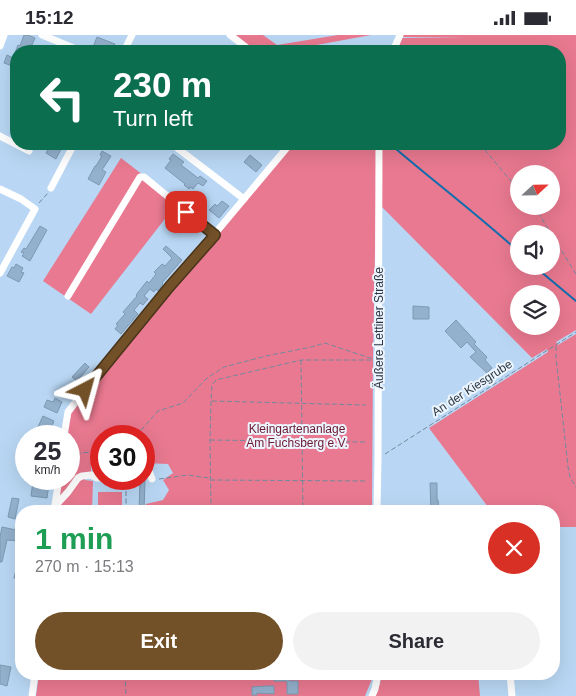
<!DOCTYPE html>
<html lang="en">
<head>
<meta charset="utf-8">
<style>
  body { margin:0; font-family:Arial,sans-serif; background:#f2f2f3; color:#2b2b33; height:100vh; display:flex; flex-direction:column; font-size:19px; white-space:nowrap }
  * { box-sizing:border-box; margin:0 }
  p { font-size:16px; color:#7c7c81 }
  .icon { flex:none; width:28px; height:28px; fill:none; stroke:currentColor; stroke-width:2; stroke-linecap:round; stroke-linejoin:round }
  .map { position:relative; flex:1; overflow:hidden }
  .drawer { position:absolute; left:15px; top:470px; width:545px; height:175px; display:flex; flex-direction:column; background:#fff; border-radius:20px; box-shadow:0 5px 20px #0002 }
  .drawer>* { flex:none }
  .hud { position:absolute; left:10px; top:10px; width:556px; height:105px; border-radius:20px; box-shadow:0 5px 20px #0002; background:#0b6e4f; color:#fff; overflow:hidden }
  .needle { width:32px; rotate:68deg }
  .controls { position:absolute; left:510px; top:130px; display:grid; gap:10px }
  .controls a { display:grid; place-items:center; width:50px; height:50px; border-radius:50%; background:#fff; box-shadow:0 5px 20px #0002; font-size:25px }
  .speed { position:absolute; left:15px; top:390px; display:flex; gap:10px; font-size:25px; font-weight:700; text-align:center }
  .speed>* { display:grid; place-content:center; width:65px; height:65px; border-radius:50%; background:#fff; box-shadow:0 5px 20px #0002; line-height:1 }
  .speed small { font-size:12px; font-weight:400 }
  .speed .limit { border:8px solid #d22; background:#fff; color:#111 }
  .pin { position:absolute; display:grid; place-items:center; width:42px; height:42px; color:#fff; margin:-21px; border-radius:10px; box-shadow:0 2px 8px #0006 }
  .me { position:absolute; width:55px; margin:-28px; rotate:39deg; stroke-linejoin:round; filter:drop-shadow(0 0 4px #0008) }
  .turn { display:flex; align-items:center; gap:18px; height:105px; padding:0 20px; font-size:22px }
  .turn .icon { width:65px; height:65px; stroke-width:2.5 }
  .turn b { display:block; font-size:35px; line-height:42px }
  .round { display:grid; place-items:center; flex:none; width:52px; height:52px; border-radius:26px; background:#f2f2f3 }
  .headline { display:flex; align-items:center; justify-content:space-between; height:85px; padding:0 20px }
  h1 { font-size:30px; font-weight:600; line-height:38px; color:#1e9e55 }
  .action { display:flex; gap:10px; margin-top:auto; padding:10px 20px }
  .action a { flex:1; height:58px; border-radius:30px; background:#725028; color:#fff; font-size:20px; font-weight:600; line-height:58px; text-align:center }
  .action a+a { background:#f2f2f3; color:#2b2b33 }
  .status { display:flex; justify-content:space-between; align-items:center; height:35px; padding:0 25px; background:#fff; direction:ltr }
  .status svg { height:14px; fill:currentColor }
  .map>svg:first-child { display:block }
  .green { fill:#e97990; fill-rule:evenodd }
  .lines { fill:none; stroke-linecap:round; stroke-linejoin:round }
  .stream { stroke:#0f6dae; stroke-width:2 }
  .building { fill:#93b0cc; stroke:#7d99b4 }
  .path { stroke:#74889d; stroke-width:1; stroke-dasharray:5 2.5; stroke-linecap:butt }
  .minor { stroke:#fff; stroke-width:7 }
  .route-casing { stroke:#4a341a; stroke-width:12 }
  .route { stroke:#725028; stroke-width:9 }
  .labels { text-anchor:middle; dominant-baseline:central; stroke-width:4; stroke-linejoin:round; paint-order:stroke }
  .street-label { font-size:12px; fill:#2a3541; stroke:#ecf5fe }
  .park-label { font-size:12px; fill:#6b1930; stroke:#ecf5fe }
</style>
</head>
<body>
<div class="status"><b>15:12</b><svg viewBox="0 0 49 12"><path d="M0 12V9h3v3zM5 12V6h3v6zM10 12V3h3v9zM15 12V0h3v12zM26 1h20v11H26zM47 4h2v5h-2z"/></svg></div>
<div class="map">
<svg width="576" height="661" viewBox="0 0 576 661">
  <rect width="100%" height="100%" fill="#b9d7f4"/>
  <g class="green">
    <polygon points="230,0 263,0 277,10 338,0 371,0 284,16 251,16"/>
    <path d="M403 0H576V295L556 307 558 310 576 299V492H554V476H491L429 393 548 317 547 314 532 323 381 171 380 109H560V16H393L398 3H467L403 2ZM519 139H551V171H519ZM519 199H551V231H519ZM519 259H551V291H519Z"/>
    <polygon points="290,109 377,109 373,323 372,476 146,476 146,469 163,465 169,455 163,445 173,438 168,429 144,428 144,401 101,401 101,425 91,425 91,440 84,445 93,446 92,476 57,476 61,444 69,444 69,401 65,401 68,377"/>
    <polygon points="121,123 178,167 91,279 43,246"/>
    <rect x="98" y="457" width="24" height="19"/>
    <polygon points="39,639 372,639 372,644 365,661 36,661"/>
    <polygon points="381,639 478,639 480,661 374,661 380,649"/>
  </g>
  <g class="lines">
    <g class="stream">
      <path d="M396 114C436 148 479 181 519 217"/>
      <polyline points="534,231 576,266"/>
    </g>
  </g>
  <g class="building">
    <polygon points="24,0 28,0 35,3 32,10 30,10 27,16 16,16 16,29 15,32 4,28 7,20 13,23 18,10 20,11"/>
    <polygon points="97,2 115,9 112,16 103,14 102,16 93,12"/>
    <polygon points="51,109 61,114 56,124 46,118"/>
    <polygon points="102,116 111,121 102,135 106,137 99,150 88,144 95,131 96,131 102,121 100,120"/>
    <polygon points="173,119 184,127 181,130 198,143 200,141 207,146 203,151 198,148 193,154 190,152 189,154 184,150 185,149 165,133 171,125 169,124"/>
    <polygon points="250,120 262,130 256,137 244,127"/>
    <polygon points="222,166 229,171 219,183 209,175 215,169 217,171"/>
    <polygon points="40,191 47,195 30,226 22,221 24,218 21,217 24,213 26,214"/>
    <polygon points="166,211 182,225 162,248 163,249 158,256 156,254 154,257 150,254 144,261 148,264 143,270 140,268 134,275 138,279 121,299 115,294 118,290 116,289 125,279 123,277 137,261 136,260 147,246 149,248 156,239 154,237 162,229 165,231 172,223 163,214"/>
    <polygon points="16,229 23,233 21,237 24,238 19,247 7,241 12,232 14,233"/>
    <polygon points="413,271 429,272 429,284 413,284"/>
    <polygon points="456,285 476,307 474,309 487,322 485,325 492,333 487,338 470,322 476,317 467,307 461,313 445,296"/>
    <polygon points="85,328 89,332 77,346 72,342"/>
    <polygon points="55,363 62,367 57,378 44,372 47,365 53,367"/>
    <polygon points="43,381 54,386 49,399 37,394"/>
    <polygon points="34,444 48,444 48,449 49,449 47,463 31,461 33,446 34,447"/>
    <polygon points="140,445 145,445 144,476 139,476"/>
    <polygon points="430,448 437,448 437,465 438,465 439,476 431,476"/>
    <polygon points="12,463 19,464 15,484 8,482"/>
    <polygon points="2,492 21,496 19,506 7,505 2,527 0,527 0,502"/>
    <polygon points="19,510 21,510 21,537 19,544 14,543 19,523 16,523"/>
    <polygon points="0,630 11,632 7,651 0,649"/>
    <polygon points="274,639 289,640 289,646 298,646 298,659 287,659 287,646 274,646"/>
    <polygon points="267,651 274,651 274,659 257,658 257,660 252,660 252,652"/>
  </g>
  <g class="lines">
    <g class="path">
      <polyline points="480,109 510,145 519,153"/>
      <polyline points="39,168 48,158"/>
      <polyline points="534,171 576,239"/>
      <polyline points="556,311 556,322 568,432 570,442 576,452"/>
      <polyline points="301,325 303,476"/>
      <polyline points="212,366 366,370"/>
      <polyline points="136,401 158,376 183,368 206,344 224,332 266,321 311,312 325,308 373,324"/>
      <polyline points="210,405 367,407"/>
      <polyline points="385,419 576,297"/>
      <path d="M69 421C79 416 91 419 101 415"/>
      <polyline points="69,429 71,435 71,440"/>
      <polyline points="159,444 188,440 209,443"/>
      <polyline points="210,445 367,446"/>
      <path d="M122 447C129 448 136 444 145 445"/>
      <polyline points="126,476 126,450"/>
      <polyline points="211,476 210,405 211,366 212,350 216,345 301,325 373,325"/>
      <polyline points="125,639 126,661"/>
    </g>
    <g class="minor">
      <polyline points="42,0 81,16"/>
      <polyline points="230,0 251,16"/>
      <polyline points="0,11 4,0"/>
      <polyline points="124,16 132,0"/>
      <polyline points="393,16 400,0"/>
      <polyline points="0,101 29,116"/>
      <polyline points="172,109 244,164"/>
      <polyline points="51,153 74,109"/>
      <polyline points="0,154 21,164 35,174 0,238"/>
      <polyline points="68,261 140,142 144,142 215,200"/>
      <polyline points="64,401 68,377 94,343 290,109"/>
      <polyline points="144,431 148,433 152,444"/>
      <polyline points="107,444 116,444"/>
      <polyline points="55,471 68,457 78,443 82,441 91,440 97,443 101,443"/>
      <polyline points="54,476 59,444"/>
      <polyline points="377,476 378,424 379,109"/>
      <polyline points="510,639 512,661"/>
      <polyline points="32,661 35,639"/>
      <polyline points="372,661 375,654 378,639"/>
    </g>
  </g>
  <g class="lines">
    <defs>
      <polyline id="route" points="85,355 170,251 215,200 186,177"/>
    </defs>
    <use href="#route" class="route-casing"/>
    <use href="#route" class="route"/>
  </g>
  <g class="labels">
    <g class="street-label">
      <text transform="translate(379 293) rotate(-90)">Äußere Lettiner Straße</text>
      <text transform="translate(472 353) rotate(-33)">An der Kiesgrube</text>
    </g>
    <g class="park-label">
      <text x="297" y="394">Kleingartenanlage<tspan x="297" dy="14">Am Fuchsberg e.V.</tspan></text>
    </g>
  </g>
</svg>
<div class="controls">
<a><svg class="needle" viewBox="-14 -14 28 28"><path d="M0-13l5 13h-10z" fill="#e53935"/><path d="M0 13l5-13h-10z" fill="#7c7c81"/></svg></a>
<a><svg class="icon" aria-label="sound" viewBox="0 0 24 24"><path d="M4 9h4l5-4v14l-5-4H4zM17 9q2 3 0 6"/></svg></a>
<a><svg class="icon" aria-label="layers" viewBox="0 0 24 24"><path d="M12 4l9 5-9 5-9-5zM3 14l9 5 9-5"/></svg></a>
</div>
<div class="speed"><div>25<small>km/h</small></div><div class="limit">30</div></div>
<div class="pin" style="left:186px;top:177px;background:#d93025"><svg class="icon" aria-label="arrive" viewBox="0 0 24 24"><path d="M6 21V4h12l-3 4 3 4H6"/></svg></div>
<svg class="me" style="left:85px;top:355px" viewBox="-20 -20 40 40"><path d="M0-17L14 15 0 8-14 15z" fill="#725028" stroke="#fff" stroke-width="4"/></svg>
<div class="hud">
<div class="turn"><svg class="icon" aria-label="left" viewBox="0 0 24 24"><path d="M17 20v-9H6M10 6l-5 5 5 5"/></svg><div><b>230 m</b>Turn left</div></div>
</div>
<section class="drawer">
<div class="headline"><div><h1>1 min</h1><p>270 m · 15:13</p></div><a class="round" style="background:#d93025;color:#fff"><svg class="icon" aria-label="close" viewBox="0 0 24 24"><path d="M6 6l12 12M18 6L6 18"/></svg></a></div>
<div class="action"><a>Exit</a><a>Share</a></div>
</section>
</div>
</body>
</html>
